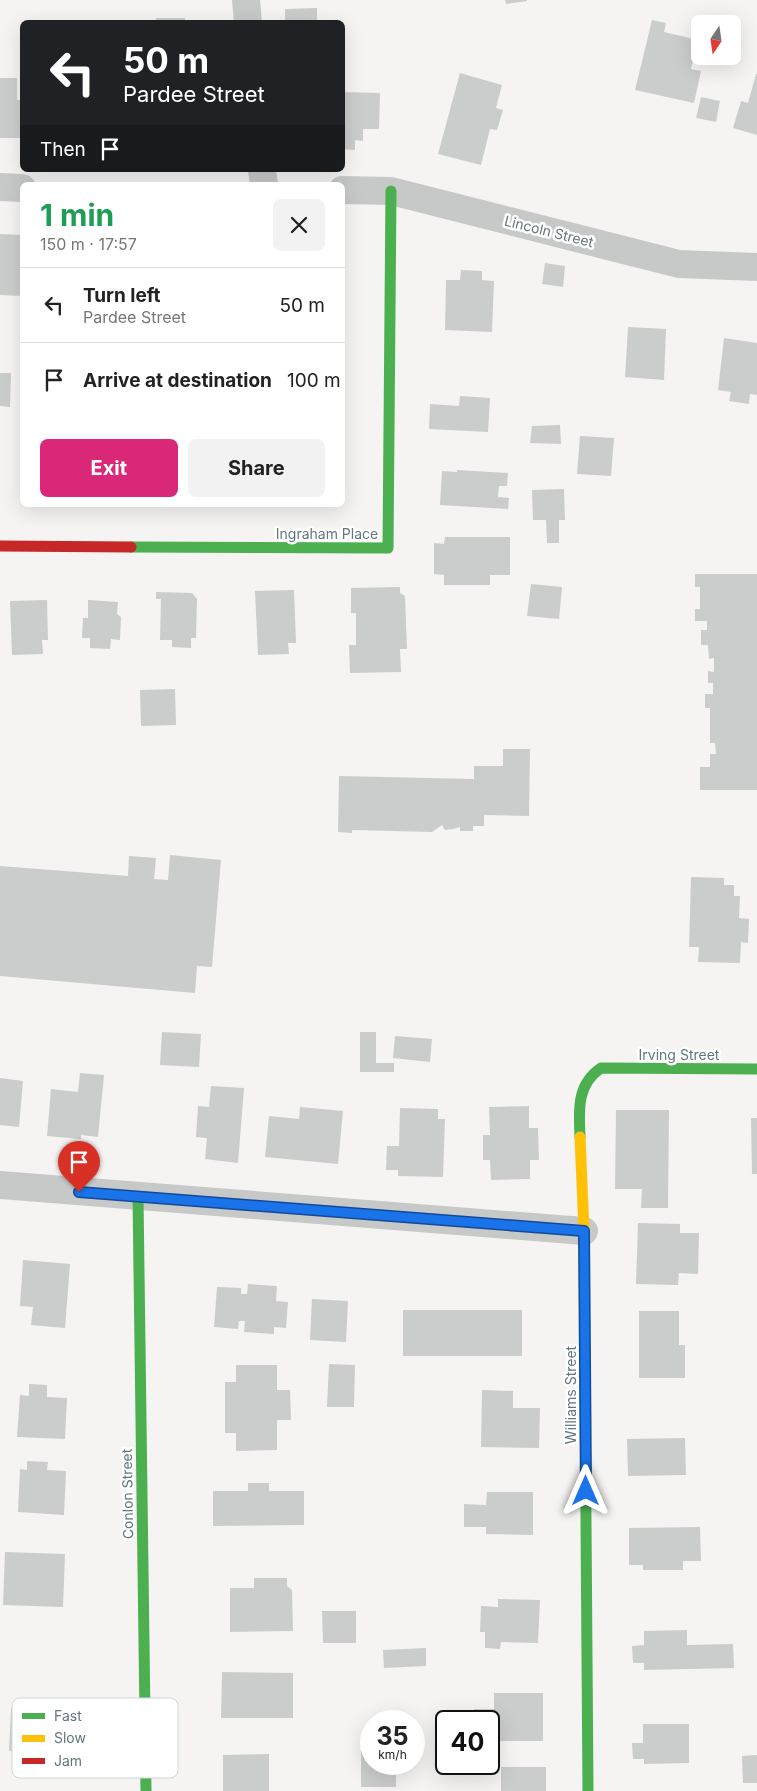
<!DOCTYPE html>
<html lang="en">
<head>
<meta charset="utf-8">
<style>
  body { margin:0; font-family:Inter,sans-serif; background:#f2f2f2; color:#222; height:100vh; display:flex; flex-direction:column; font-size:19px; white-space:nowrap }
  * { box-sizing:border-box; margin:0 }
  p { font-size:16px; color:#767676 }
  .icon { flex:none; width:28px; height:28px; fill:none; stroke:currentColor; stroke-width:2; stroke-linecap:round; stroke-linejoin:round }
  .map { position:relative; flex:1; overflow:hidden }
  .sheet { position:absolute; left:20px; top:182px; width:325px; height:325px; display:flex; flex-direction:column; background:#fff; border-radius:8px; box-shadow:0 5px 20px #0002 }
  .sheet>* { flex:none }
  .banner { position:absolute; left:20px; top:20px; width:325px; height:152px; border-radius:8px; box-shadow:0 5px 20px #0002; background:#202124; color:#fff; overflow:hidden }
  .needle { width:32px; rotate:193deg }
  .controls { position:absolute; left:691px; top:15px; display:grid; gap:10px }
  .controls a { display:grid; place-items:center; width:50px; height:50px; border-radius:8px; background:#fff; box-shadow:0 5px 20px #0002; font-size:25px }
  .speed { position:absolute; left:360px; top:1710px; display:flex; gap:10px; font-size:25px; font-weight:700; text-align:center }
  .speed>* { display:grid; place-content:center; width:65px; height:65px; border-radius:50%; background:#fff; box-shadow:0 5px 20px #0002; line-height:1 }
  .speed small { font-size:12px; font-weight:400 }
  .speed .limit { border:2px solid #111; border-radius:8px; background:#fff; color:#111 }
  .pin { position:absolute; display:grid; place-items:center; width:42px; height:42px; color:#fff; margin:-51px -21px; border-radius:50% 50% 50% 0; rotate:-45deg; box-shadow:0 0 5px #0007 }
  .pin .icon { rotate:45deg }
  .me { position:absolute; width:55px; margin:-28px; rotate:0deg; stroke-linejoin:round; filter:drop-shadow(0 0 4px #0008) }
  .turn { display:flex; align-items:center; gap:18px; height:105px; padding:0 20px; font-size:22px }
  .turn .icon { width:65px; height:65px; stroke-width:2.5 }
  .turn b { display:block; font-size:35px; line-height:42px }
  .then { display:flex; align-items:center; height:48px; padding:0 20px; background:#0003; gap:10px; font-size:19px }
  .round { display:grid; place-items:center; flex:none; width:52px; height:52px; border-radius:8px; background:#f2f2f2 }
  .overview { display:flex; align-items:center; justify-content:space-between; height:85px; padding:0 20px }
  h1 { font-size:30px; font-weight:700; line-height:38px; color:#1e9e55 }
  .primary-button { display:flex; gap:10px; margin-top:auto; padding:10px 20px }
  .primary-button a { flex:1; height:58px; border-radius:8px; background:#db2777; color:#fff; font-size:20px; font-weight:700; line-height:58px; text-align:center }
  .primary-button a+a { background:#f2f2f2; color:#222 }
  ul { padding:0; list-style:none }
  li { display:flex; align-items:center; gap:15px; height:75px; padding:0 20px; border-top:1px solid #e0e0e0 }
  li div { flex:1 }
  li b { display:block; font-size:19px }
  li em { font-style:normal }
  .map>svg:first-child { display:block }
  .building { fill:#cbcccc }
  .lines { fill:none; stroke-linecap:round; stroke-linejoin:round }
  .street { stroke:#c7c9c9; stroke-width:28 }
  .fast { stroke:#4caf50; stroke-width:11 }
  .slow { stroke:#ffc107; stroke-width:11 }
  .jam { stroke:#c62828; stroke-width:11 }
  .route-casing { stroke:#114b97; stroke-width:12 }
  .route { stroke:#1a73e8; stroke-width:9 }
  .labels { text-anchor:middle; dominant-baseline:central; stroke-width:5; stroke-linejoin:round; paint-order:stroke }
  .street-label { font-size:14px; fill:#61777d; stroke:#fff }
  .key { fill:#fff; stroke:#d0d6d8; stroke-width:1 }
  .key-label { font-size:14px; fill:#61777d }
</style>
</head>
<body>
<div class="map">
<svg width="757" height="1791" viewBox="0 0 757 1791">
  <rect width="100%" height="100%" fill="#f5f4f3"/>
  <g class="building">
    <polygon points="505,0 527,0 527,1 506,4"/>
    <polygon points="317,8 317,22 285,22 285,9"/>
    <rect x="156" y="18" width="29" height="4"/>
    <polygon points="652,20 666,23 664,32 698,40 691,69 701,71 694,103 635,90"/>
    <polygon points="460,73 502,85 496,108 503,110 497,130 490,129 481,165 438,154"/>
    <polygon points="756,74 757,74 757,135 733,128 741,101 748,103"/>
    <polygon points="0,78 17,78 17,100 22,100 22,138 0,138"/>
    <polygon points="342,92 380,93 379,129 363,129 363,141 355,140 355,150 342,149"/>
    <polygon points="701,97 720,101 716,122 696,118"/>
    <polygon points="0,234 22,235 22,296 0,295"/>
    <polygon points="545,263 565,266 563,287 542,284"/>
    <polygon points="461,270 482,271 482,280 494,281 492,332 445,330 446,280 460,280"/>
    <polygon points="628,327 666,329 664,380 625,377"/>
    <polygon points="724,338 757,343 757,395 750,394 749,404 729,401 731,392 718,390"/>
    <polygon points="0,373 11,373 10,407 0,406"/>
    <polygon points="460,396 490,398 488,432 429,429 430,404 459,406"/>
    <polygon points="560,425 561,444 530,443 532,426"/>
    <polygon points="580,436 614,438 611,476 577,474"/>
    <polygon points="457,470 508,473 507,486 499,486 498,497 509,498 508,509 440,505 442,471 457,472"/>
    <polygon points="564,489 565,520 559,520 559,543 547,543 546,520 533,520 532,490"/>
    <polygon points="445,537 510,537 510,575 490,575 490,585 444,585 444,575 434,574 434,543 444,544"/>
    <polygon points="695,574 757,574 757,790 700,790 700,767 710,767 710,754 716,754 715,743 710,743 710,708 705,708 705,694 713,694 713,683 708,683 708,671 714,672 714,658 709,659 708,645 701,645 701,630 707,630 707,621 695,621 695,609 700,609 700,587 695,587"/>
    <polygon points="531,584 562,587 559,619 527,616"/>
    <polygon points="400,587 400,593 405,596 407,649 400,649 401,672 350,673 349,645 356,645 356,613 351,613 351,588"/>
    <polygon points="294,590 296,643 288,643 289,654 258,655 255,591"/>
    <polygon points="156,592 192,593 197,599 196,638 191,638 191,648 172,647 172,640 160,640 161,599 156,599"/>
    <polygon points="47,600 48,640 42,640 43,654 12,655 10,601"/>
    <polygon points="88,600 118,602 117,614 121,617 120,640 111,639 110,649 90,648 90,638 82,638 83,618 88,618"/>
    <polygon points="175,689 176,725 141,726 140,690"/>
    <polygon points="503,749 530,749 529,816 484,815 484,826 473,826 473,831 460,831 460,827 453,829 445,830 442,825 432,832 352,830 352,833 338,832 339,776 474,779 474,766 503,766"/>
    <polygon points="170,855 221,860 212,967 197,966 195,993 0,976 0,866 128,876 129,856 156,858 154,879 168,880"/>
    <polygon points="691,877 724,878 724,885 734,885 734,896 740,896 739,918 749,919 748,943 741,942 740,963 698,962 699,947 689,947"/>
    <polygon points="162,1032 201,1034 199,1067 160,1065"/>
    <polygon points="360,1032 376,1032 376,1063 394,1063 394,1072 360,1072"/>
    <polygon points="395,1036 432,1039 430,1062 393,1058"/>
    <polygon points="80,1073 104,1075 98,1137 81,1135 81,1139 47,1136 51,1089 78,1092"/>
    <polygon points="0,1078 23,1081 19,1127 0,1125"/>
    <polygon points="211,1086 244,1088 238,1163 205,1159 207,1138 196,1137 198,1106 209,1107"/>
    <polygon points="529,1106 529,1128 538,1128 539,1160 530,1160 530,1179 491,1180 490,1160 483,1160 483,1135 490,1135 489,1107"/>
    <polygon points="300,1107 343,1111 338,1164 265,1157 269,1116 299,1119"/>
    <polygon points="400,1108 438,1109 438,1119 445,1119 443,1177 398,1176 398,1170 386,1170 387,1146 399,1146"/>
    <polygon points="616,1110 669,1110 668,1208 641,1208 642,1189 615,1189"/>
    <polygon points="751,1118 757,1118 757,1174 752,1174"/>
    <polygon points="638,1223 680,1224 680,1233 699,1233 698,1274 679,1273 678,1285 636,1284"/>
    <polygon points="23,1260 70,1264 65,1328 31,1325 33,1307 20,1306"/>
    <polygon points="248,1284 277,1286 276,1301 288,1302 286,1328 274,1327 274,1334 244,1332 245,1321 239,1321 238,1329 214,1327 217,1287 241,1288 241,1294 247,1294"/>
    <polygon points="312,1299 348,1301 346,1342 310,1340"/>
    <rect x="403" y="1310" width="119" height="46"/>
    <polygon points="639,1311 679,1311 679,1345 685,1345 685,1378 639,1378"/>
    <polygon points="329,1364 355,1365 354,1407 327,1407"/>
    <polygon points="236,1365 277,1365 277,1390 290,1390 291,1420 277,1420 277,1450 236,1451 236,1433 225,1433 225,1382 236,1382"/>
    <polygon points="29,1384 47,1385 47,1397 67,1398 65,1439 17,1437 20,1395 29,1396"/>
    <polygon points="482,1390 513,1391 513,1408 540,1408 539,1448 481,1447"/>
    <polygon points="685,1438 686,1475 628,1476 627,1439"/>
    <polygon points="27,1461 48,1462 47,1470 66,1471 64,1515 18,1512 20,1469 27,1470"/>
    <polygon points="248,1483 269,1483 269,1491 304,1491 304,1525 213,1526 213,1491 248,1491"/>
    <polygon points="487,1492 533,1492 533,1535 486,1534 486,1527 464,1527 464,1504 486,1505"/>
    <polygon points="700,1527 701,1561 683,1561 683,1570 643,1570 643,1565 629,1565 629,1528"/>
    <polygon points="5,1552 65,1554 63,1607 3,1605"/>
    <polygon points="254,1578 287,1578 287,1586 292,1590 293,1631 230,1632 230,1588 254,1588"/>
    <polygon points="498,1599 540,1600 538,1643 501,1642 500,1649 485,1648 485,1632 480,1632 481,1606 498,1607"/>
    <polygon points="322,1611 356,1611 356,1643 323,1643"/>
    <polygon points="687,1630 687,1645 733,1644 734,1668 644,1670 644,1663 633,1663 632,1646 644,1645 644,1631"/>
    <polygon points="426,1648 426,1666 384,1668 383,1650"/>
    <polygon points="222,1672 293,1673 293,1718 221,1718"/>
    <polygon points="494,1693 543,1693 543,1741 494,1741 494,1746 489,1746 489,1721 474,1721 474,1709 494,1709"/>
    <polygon points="11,1708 67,1710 66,1753 9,1751"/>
    <polygon points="643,1724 689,1724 689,1763 644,1764 644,1759 633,1759 632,1743 643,1743"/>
    <polygon points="361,1741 371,1741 371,1764 396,1764 396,1787 361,1787"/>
    <polygon points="269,1754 269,1791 223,1791 223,1755"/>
    <polygon points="757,1755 757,1783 743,1783 742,1756"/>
    <rect x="501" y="1767" width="45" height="24"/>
  </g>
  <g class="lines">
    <g class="street">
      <polyline points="246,0 248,22"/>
      <polyline points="262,170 264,185"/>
      <polyline points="0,187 22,188"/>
      <polyline points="342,190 391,191 679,264 757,267"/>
      <polyline points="0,1185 584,1231"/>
    </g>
    <g class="fast">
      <polyline points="131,547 388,548 391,191"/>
      <path d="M580 1137C579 1111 576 1085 601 1068L757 1069"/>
      <polyline points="138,1197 146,1791"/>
      <polyline points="585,1387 588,1791"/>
    </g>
    <polyline class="slow" points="580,1137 584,1231 585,1387"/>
    <polyline class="jam" points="0,546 131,547"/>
  </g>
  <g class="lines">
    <defs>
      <polyline id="route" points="79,1192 584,1231 586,1491"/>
    </defs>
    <use href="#route" class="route-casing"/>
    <use href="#route" class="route"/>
  </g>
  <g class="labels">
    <g class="street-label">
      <text transform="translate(549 231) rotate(14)">Lincoln Street</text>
      <text x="327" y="533">Ingraham Place</text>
      <text x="679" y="1054">Irving Street</text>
      <text transform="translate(570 1395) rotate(-90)">Williams Street</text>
      <text transform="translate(127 1494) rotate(-91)">Conlon Street</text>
    </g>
  </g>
  <rect x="12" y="1698" width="166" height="80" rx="8" class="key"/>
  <rect x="22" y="1713" width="23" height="6" fill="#4caf50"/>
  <rect x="22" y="1735" width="23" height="7" fill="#ffc107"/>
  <rect x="22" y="1758" width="23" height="6" fill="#c62828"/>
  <g class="key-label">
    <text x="54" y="1721">Fast</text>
    <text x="54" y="1743">Slow</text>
    <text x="54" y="1766">Jam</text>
  </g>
</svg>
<div class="controls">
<a><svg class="needle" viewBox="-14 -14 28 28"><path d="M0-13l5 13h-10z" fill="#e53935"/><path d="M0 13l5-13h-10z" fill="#767676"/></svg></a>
</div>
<div class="speed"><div>35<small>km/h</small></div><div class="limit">40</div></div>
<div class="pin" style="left:79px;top:1192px;background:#d93025"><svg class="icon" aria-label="arrive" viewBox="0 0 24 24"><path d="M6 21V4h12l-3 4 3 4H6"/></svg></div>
<svg class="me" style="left:586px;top:1491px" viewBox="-20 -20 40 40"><path d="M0-17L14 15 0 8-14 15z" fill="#1a73e8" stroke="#fff" stroke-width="4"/></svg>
<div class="banner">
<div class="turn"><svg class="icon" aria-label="left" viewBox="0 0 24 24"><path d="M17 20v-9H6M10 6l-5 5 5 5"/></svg><div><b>50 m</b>Pardee Street</div></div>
<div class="then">Then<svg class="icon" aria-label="arrive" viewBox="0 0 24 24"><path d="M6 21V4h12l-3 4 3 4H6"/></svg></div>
</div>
<section class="sheet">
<div class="overview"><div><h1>1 min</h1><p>150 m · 17:57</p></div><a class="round"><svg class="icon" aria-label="close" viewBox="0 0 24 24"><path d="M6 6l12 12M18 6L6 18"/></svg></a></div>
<ul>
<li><svg class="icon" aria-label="left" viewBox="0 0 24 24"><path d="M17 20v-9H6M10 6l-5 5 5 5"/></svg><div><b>Turn left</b><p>Pardee Street</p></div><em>50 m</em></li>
<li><svg class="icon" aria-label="arrive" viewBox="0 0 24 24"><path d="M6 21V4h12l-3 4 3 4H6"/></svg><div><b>Arrive at destination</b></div><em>100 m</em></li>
</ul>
<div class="primary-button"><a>Exit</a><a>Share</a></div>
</section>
</div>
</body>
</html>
